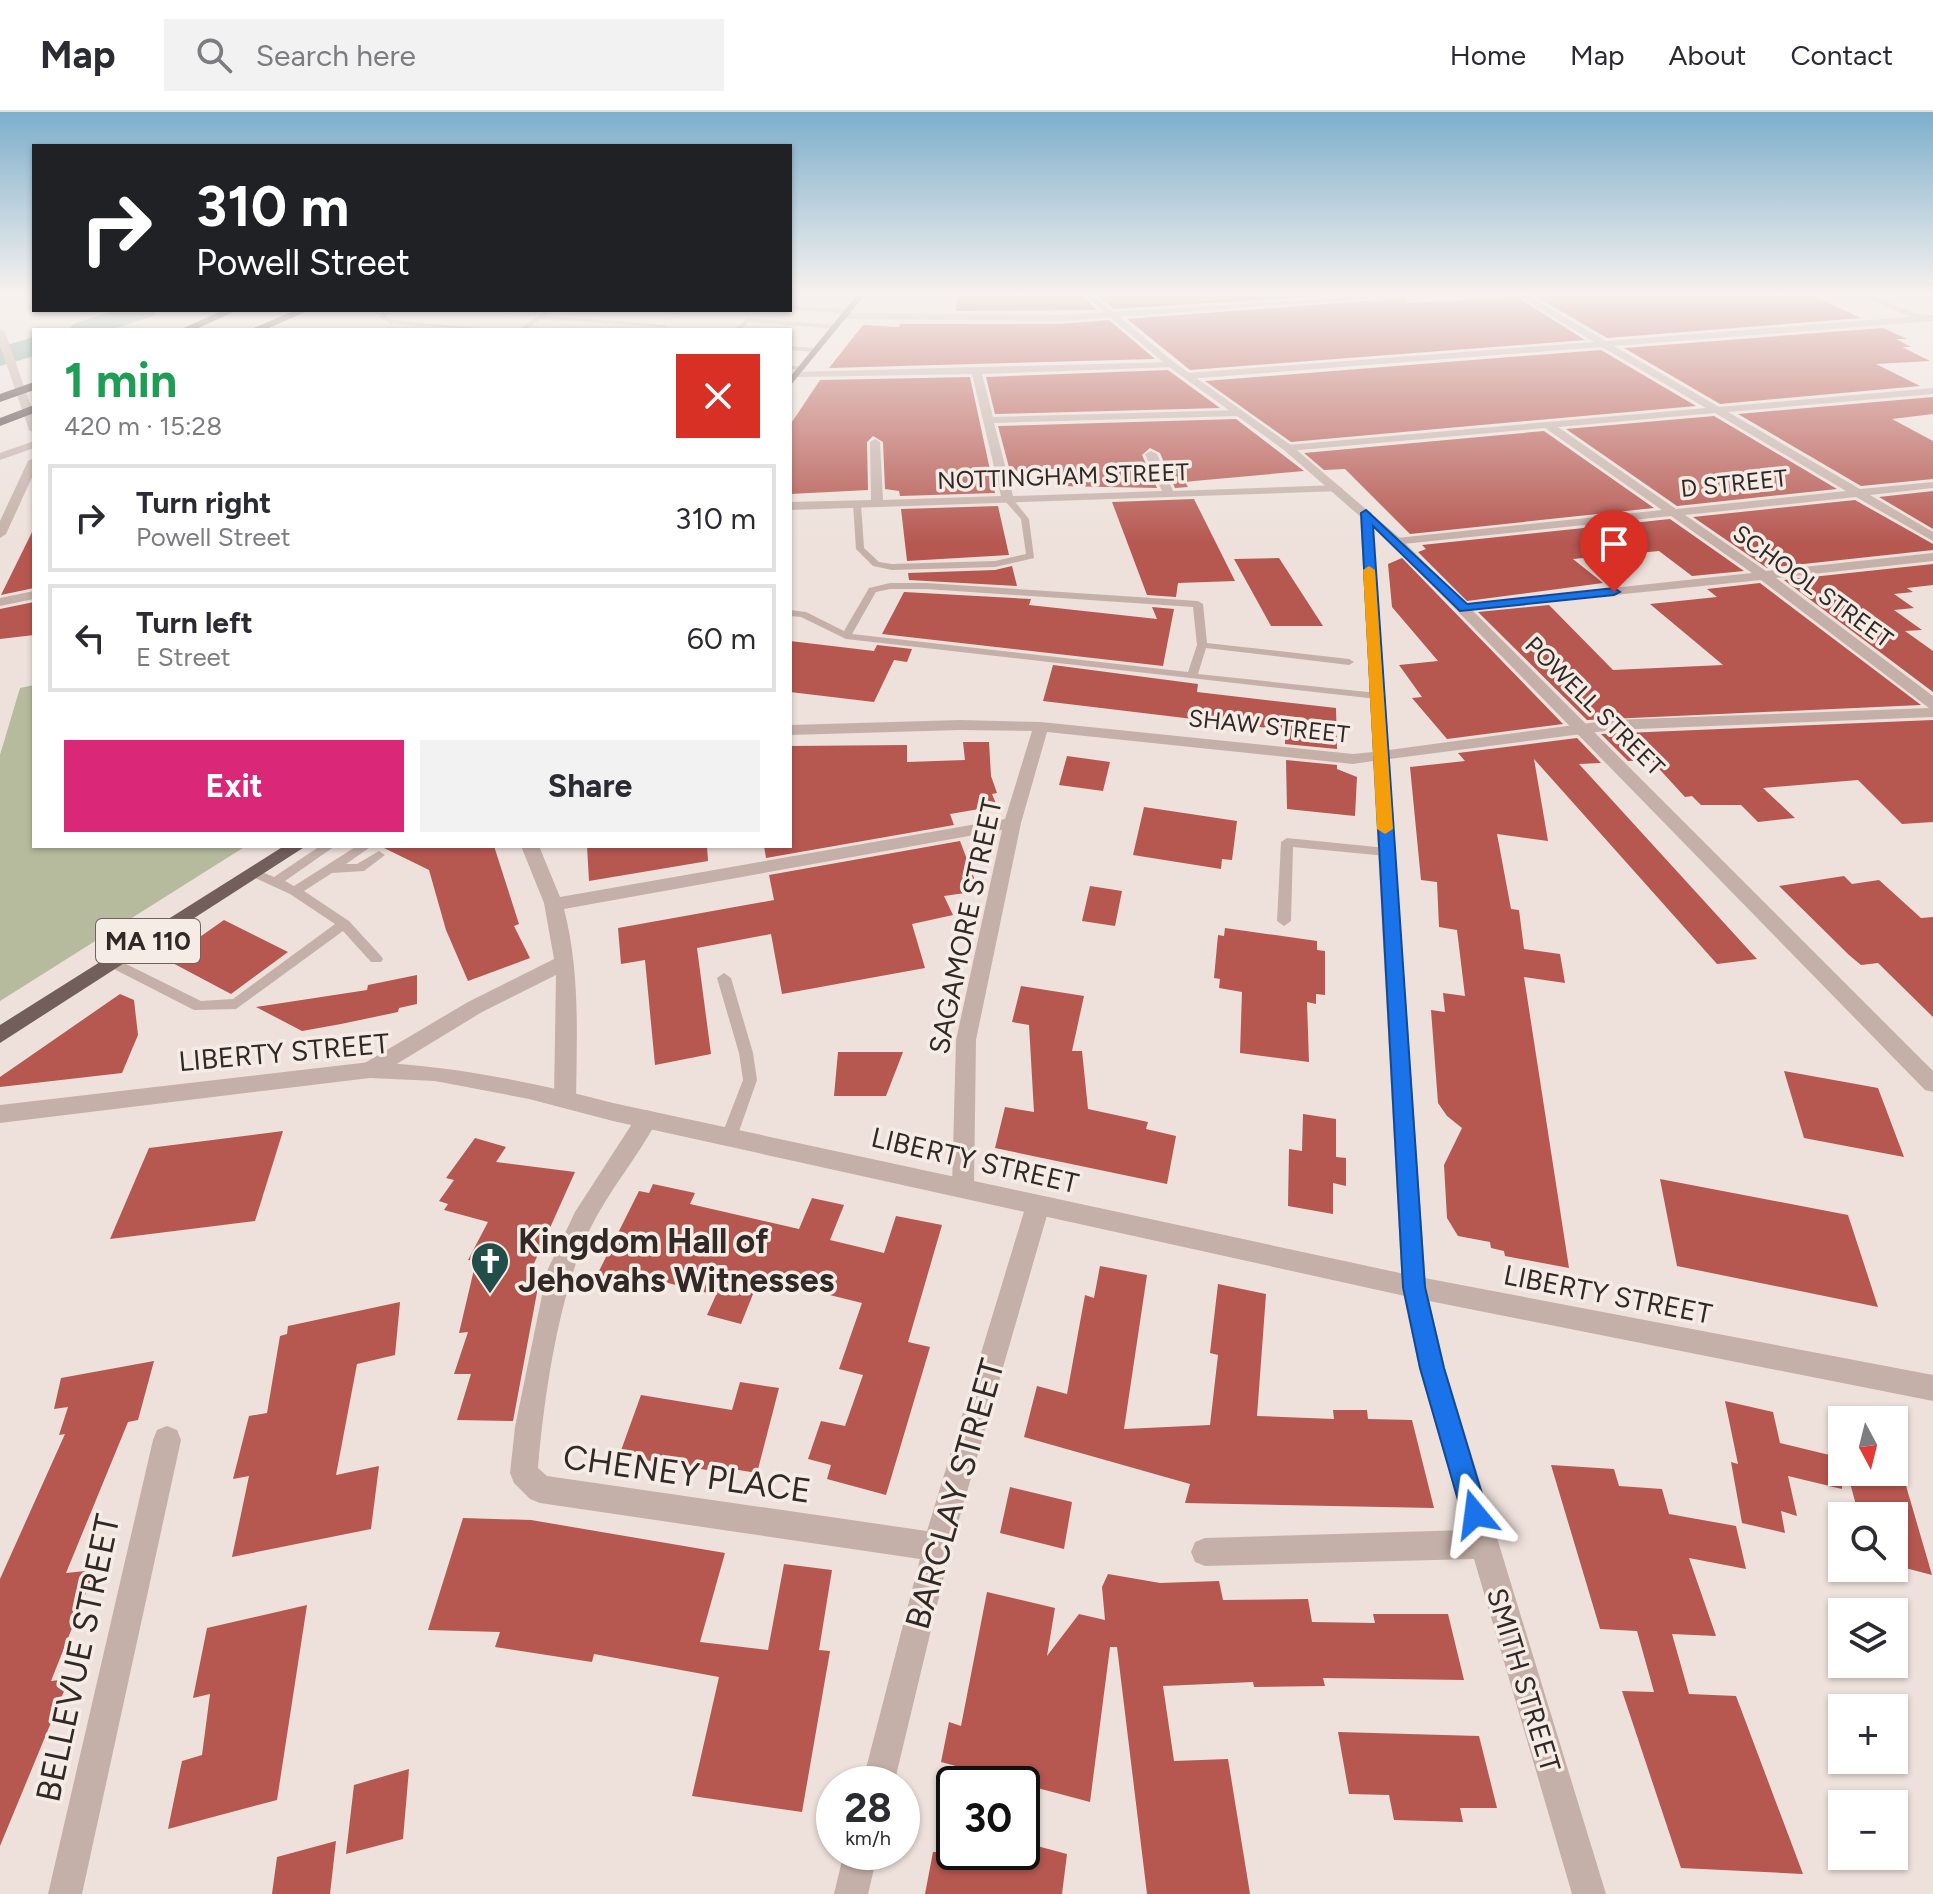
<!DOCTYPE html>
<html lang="en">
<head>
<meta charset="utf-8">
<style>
  body { margin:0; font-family:Figtree,sans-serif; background:#f2f2f3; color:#2b2b33; height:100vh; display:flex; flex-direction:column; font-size:30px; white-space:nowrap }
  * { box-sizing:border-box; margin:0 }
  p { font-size:26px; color:#7c7c81 }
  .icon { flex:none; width:44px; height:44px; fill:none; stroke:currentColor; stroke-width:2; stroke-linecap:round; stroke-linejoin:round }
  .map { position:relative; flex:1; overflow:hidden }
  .details { position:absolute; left:32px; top:216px; width:760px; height:520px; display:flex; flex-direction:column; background:#fff; border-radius:0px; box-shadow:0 2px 6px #0004 }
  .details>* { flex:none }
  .guide { position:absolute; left:32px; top:32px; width:760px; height:168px; border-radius:0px; box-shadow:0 2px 6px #0004; background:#202124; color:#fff; overflow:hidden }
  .needle { width:52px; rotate:173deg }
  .tools { position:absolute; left:1828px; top:1294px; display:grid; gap:16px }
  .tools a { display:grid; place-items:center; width:80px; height:80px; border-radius:0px; background:#fff; box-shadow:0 2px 6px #0004; font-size:40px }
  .speed { position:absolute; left:816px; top:1654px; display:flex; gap:16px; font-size:40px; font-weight:700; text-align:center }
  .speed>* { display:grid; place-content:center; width:104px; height:104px; border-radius:50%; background:#fff; box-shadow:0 2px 6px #0004; line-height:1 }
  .speed small { font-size:20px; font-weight:400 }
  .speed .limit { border:4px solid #111; border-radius:12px; background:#fff; color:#111 }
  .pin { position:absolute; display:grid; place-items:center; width:68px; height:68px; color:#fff; margin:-82px -34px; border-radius:50% 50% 50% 0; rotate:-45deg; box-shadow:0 0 8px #0007 }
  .pin .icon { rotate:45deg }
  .me { position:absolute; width:88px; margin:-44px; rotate:344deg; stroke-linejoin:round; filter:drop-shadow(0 0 6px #0008) }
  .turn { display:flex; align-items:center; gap:28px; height:168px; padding:0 32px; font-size:36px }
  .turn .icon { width:104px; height:104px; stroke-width:2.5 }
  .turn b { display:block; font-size:56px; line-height:68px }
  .round { display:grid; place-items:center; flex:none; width:84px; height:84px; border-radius:0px; background:#f2f2f3 }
  .summary { display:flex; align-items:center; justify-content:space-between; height:136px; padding:0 32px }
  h1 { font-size:48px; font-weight:700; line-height:60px; color:#1e9e55 }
  .button { display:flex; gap:16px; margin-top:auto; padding:16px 32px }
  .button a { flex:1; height:92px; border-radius:0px; background:#db2777; color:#fff; font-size:32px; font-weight:700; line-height:92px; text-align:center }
  .button a+a { background:#f2f2f3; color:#2b2b33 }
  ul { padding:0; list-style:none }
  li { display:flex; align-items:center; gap:24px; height:108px; margin:0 16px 12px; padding:0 16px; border:4px solid #e1e1e2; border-radius:0px }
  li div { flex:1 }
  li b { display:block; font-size:30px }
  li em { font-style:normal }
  header { display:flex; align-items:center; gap:48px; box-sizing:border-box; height:112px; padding:0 40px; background:#fff; border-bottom:2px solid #e1e1e2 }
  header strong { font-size:38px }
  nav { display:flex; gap:44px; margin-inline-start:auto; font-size:28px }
  .search { width:560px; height:72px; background:#f2f2f3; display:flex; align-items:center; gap:20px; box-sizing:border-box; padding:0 28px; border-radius:0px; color:#7c7c81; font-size:30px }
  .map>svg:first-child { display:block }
  .green { fill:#b6bb9d }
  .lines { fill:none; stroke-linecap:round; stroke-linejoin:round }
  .river { fill:#7da7a2; fill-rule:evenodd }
  .building { fill:#b65750 }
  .service { fill:#c4b0a8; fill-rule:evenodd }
  .minor { fill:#c4b0a8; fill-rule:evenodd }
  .tertiary { fill:#c4b0a8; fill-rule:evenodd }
  .primary { fill:#725e5a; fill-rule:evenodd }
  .motorway { fill:#52423f; fill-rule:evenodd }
  .route { fill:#1a73e8; stroke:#114b97; stroke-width:2 }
  .slow { fill:#f59e0b }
  .labels { text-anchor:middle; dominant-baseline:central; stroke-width:7; stroke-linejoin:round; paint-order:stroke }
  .far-street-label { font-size:24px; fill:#322927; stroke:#f6ece6 }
  .shield { fill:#f6ece6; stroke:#6d6460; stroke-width:2 }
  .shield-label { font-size:26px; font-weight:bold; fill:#322927 }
  .street-label { font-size:28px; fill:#322927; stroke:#f6ece6 }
  .near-poi-label { font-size:34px; font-weight:bold; fill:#322927; stroke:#f6ece6; text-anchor:start }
  .near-street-label { font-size:34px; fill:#322927; stroke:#f6ece6 }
</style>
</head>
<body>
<header>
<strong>Map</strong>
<div class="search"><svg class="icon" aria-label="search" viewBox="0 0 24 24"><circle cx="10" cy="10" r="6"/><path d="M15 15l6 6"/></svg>Search here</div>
<nav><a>Home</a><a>Map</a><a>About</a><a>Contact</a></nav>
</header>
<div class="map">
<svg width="1933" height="1782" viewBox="0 0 1933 1782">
  <rect width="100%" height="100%" fill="#eee1db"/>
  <polygon class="green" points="34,573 34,734 246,734 0,889 0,643 20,576"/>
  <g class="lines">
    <g class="river">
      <polygon points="116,198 157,198 153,204 111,218 69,218 73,212"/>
      <polygon points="34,225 34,244 0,254 0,235"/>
    </g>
  </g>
  <g class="building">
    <polygon points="957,184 1082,184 1097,198 956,199"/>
    <polygon points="1098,184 1326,184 1114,197"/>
    <polygon points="1535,184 1813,184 1861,206 1607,226"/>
    <polygon points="1517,185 1585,228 1190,258 1127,207 1406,186 1407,191"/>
    <polygon points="1109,208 1155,247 829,256 863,213 899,215 900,212 1061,212"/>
    <polygon points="1883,216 1907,227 1896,227 1911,235 1902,235 1930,249 1876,252 1920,274 1720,292 1624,236"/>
    <polygon points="1601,238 1696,294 1291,330 1205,269"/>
    <polygon points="1168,258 1220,296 995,302 986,265"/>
    <polygon points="970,265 995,381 900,384 899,379 885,377 883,330 873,324 867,330 868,378 790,382 790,313 820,268"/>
    <polygon points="1933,285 1933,302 1892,307 1933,329 1933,367 1861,374 1738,302"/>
    <polygon points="1714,304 1837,377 1677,394 1566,317"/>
    <polygon points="1236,307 1304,359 1194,369 1185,370 1188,375 1175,376 1160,341 1150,336 1142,343 1157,376 1060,374 1054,357 1010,359 998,314"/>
    <polygon points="1544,319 1654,396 1410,422 1345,357 1324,358 1304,341"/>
    <polygon points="1933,379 1933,417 1879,385"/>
    <polygon points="1194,387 1235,469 1178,471 1176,485 1147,483 1112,390"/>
    <polygon points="1855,388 1933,432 1933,438 1767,456 1693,405"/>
    <polygon points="998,394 1009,443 907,449 901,397"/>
    <polygon points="1670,407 1744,459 1692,464 1659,439 1573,447 1603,471 1467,489 1418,440 1426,437 1422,433"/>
    <polygon points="34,416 34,476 1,483"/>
    <polygon points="1279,446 1323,514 1271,514 1234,447"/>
    <polygon points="1402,446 1563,612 1447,627 1412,586 1422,585 1399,553 1438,549 1392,495 1388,452"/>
    <polygon points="1933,452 1933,473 1907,476 1913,480 1894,482 1914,496 1894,498 1922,518 1905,519 1933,539 1933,580 1784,468"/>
    <polygon points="1012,454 1017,474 909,468 908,461 995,458"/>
    <polygon points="1760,471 1921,593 1587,608 1478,500 1549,493 1613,558 1723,553 1650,492 1717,485 1707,477"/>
    <polygon points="904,480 1031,487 1029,493 1157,507 1152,495 1174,497 1163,554 882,522"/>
    <polygon points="34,490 34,523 0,527 0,497"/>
    <polygon points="790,529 874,539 877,533 912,537 907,550 894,548 874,590 790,580"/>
    <polygon points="1053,553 1198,572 1197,580 1336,596 1337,637 1285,632 1285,618 1043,589"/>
    <polygon points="1933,608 1933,710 1902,712 1858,668 1763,676 1795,706 1758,710 1741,693 1701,693 1692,684 1685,685 1651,648 1628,649 1601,622"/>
    <polygon points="1577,626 1601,651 1579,652 1757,847 1717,852 1534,647 1548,729 1497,722 1511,797 1519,798 1524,837 1560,842 1565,871 1524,865 1569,1156 1505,1144 1504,1139 1491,1136 1490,1130 1458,1124 1447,1106 1444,1053 1462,1016 1447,1004 1438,991 1431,898 1445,900 1443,881 1465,884 1457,818 1439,815 1437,770 1421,768 1410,655 1465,649 1458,641"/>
    <polygon points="963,630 989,630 991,664 997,681 992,682 997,694 950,702 954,713 766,746 764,734 790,734 790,634 907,633 907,650 965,648"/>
    <polygon points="1067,644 1110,650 1103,679 1059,673"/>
    <polygon points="1286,648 1337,653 1337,657 1357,665 1355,704 1287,697"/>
    <polygon points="1144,695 1237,709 1232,748 1222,747 1221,757 1133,743"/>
    <polygon points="960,729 979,779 944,784 953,803 912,812 925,856 782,882 771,822 697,836 711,942 655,953 645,848 621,852 618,816 774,788 769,763"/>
    <polygon points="380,734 494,734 519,812 514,814 530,846 468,869 446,818 429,758"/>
    <polygon points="587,734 707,734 708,749 589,769"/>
    <polygon points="1844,764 1852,772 1879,768 1921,806 1933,805 1933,905 1878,851 1861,853 1849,843 1779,774"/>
    <polygon points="1090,774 1122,779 1115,814 1082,809"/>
    <polygon points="224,808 288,840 231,882 167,848"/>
    <polygon points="1225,816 1317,829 1317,838 1325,839 1325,883 1316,882 1316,892 1307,890 1309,950 1240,941 1242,880 1219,876 1220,867 1214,866 1218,823 1224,824"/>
    <polygon points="417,863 417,892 399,896 398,900 341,912 302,919 256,895 367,878 368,873"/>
    <polygon points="1021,874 1084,884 1072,939 1082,939 1088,997 1148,1010 1146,1017 1176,1024 1167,1072 995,1036 1005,995 1034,1000 1029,913 1012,910"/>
    <polygon points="120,882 134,888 138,923 122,961 0,975 0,965"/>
    <polygon points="838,940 903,940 886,984 834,984"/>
    <polygon points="1784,959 1878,976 1904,1045 1804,1026"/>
    <polygon points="1303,1002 1336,1007 1336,1045 1346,1046 1346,1074 1333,1071 1333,1102 1288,1094 1289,1037 1302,1039"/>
    <polygon points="283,1019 255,1109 110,1127 149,1036"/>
    <polygon points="475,1026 506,1035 496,1050 575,1060 523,1176 538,1175 513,1309 457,1308 471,1262 454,1262 468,1220 459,1221 476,1149 468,1148 488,1110 444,1098 448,1092 439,1089 454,1068 446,1066"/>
    <polygon points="1660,1067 1848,1103 1878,1195 1677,1154"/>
    <polygon points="653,1072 695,1081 690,1092 799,1117 812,1086 844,1093 830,1128 884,1141 896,1104 942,1113 908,1230 930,1235 886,1383 827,1367 831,1353 808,1347 821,1309 845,1314 863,1263 839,1257 862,1191 765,1167 763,1173 757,1172 741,1212 707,1203 716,1183 652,1167 648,1175 597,1163 639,1079 649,1081"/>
    <polygon points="1100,1154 1147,1163 1124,1317 1210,1313 1218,1243 1210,1241 1218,1172 1266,1182 1257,1304 1334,1307 1333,1298 1367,1298 1368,1307 1412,1308 1434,1396 1185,1391 1190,1372 1024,1325 1037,1274 1067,1282 1085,1183 1094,1186"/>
    <polygon points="400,1190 395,1243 357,1252 336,1363 379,1354 371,1417 232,1445 249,1364 233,1367 249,1304 267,1301 280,1224 287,1222 288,1214"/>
    <polygon points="154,1249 138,1308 128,1310 66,1461 95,1458 51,1569 69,1567 0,1734 0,1467 65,1322 59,1323 68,1295 54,1297 61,1266"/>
    <polygon points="740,1270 779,1276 757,1361 708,1353 707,1358 619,1344 641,1283 732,1298"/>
    <polygon points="1725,1289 1773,1300 1780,1331 1842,1346 1842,1377 1788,1364 1797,1404 1781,1399 1785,1421 1742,1411 1731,1350 1738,1352"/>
    <polygon points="1551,1353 1614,1357 1619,1374 1662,1377 1669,1402 1736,1414 1746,1457 1689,1446 1716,1524 1672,1522 1689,1582 1736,1584 1803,1762 1681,1756 1622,1579 1654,1580 1637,1519 1600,1517"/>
    <polygon points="1901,1359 1902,1360 1932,1463 1894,1453 1894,1404 1859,1404 1847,1360"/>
    <polygon points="1010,1375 1072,1390 1064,1437 1000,1421"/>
    <polygon points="463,1406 531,1408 725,1441 700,1530 768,1538 784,1452 832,1458 819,1538 830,1539 802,1700 692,1684 719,1565 594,1542 592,1550 495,1535 500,1520 428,1518"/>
    <polygon points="1108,1462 1160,1471 1219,1469 1223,1488 1308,1487 1312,1510 1375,1511 1373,1502 1448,1502 1464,1568 1323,1566 1325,1574 1254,1575 1253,1570 1163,1574 1174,1649 1228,1647 1250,1782 1147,1782 1117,1535 1110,1535 1090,1690 941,1650 949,1610 961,1614 987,1480 1055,1496 1047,1544 1079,1502 1105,1508 1102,1475"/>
    <polygon points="307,1493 277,1688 168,1717 182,1649 202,1643 210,1582 193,1586 207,1516"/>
    <polygon points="1338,1620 1479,1624 1497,1696 1460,1696 1463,1710 1394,1708 1389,1683 1349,1682"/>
    <polygon points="409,1657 403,1727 346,1742 354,1673"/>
    <polygon points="336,1729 330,1782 272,1782 277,1745"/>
    <polygon points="1022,1730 1067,1742 1062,1782 925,1782 933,1740 1022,1740"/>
  </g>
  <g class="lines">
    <g class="service">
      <polygon points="845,184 946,184 930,188"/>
      <polygon points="790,194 847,197 850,199 847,201 790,198"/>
      <polygon points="384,198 390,198 386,204 392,208 495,218 391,212 379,205"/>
      <polygon points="644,198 681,200 678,202"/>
      <polygon points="545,199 548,201 545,204 667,213 664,215 541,207 525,218 518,218"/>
      <polygon points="747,206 835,213 838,215 835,217 749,210 741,218 734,218"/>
      <polygon points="790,234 816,236 819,238 816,240 790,238"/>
      <polygon points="790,253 805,256 802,258 790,257"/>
      <polygon points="1005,385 1011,385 1029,407 1034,446 995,455 892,458 873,454 856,437 853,392 857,389 861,392 864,436 879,450 892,452 995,449 1026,442 1021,407 1005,389"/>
      <path d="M890 471H926L1198 489 1203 492 1207 531 1349 547 1354 550 1349 553 1206 536 1198 562 1377 581 1382 584 1377 587 846 527 801 505 790 504V498L806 500 844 519 869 476ZM890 477H926L1193 495 1197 533 1188 560 852 522 876 480Z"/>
      <polygon points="1287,726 1386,736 1392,740 1386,744 1293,735 1291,809 1284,814 1277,809 1281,730"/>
      <polygon points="320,734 335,734 285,769 294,774 357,734 368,734 369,736 346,752 357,752 379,739 385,743 364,759 332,761 304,779 349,809 381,844 383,847 381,850 371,850 343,819 236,897 194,898 108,854 106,851 113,846 118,848 201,889 233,887 335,812 290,782 251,764 249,761 255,757 274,765"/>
      <polygon points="724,861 731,866 753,941 757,968 737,1025 734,1030 729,1031 724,1030 721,1025 743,968 739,941 717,866"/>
    </g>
    <g class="minor">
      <polygon points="1367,184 1404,184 1061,209 843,207 839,204 843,201 1061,203"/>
      <path d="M1519 184H1528L1606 229 1910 205 1863 184C1888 184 1909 205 1933 203V209L1614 234 1719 295 1933 276V282L1728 300 1860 377 1933 370V376L1870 383 1933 420V429L1856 385 1685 403 1766 459 1933 441V449L1776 466 1933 584V605L1612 618 1389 647 1426 1175 1445 1256 1606 1782H1572L1474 1447 1205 1454 1195 1450 1191 1440 1195 1430 1205 1426 1466 1418 1419 1256 1402 1175 1373 649 1353 652 1047 620 1021 711 976 928 974 1075 971 1082 963 1085 955 1082 952 1075 956 928 1002 718 564 797C580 859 577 923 576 987L573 993 565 996 557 993 554 987 556 863 482 900 377 964H363L359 958 363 952 468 890 554 847 544 791 521 734H539L560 785 1005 707 1032 619 960 618 790 623V613L960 608 1041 610 1353 642 1373 640 1360 401 1366 397 1372 401 1389 638 1612 608 1929 596 1761 468 1459 499 1457 496 1464 492 1752 461 1671 404 1393 433 1391 430 1397 426 1662 398 1545 316 1288 339 1282 336 1288 333 1706 296 1602 235 1187 267 1182 264 1187 261 1594 230ZM1715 301 1846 379 1676 397 1558 315Z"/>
      <polygon points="1172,250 1175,255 982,262 993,305 1239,298 1244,301 1239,304 994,311 1013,384 1162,379 1145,342 1151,339 1157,342 1173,379 1337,373 1343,377 1341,379 790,398 790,390 871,388 870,330 875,327 880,330 883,388 1001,384 972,262 798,265 795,260"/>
      <polygon points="34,329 34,336 0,348 0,341"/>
      <polygon points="34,479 34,487 0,494 0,486"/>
      <path d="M647 998 655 1001 658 1007C638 1045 609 1078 590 1117 559 1181 544 1284 538 1356L547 1364 927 1419 1026 1093 1030 1086 1038 1083 1046 1086 1050 1093 951 1435 894 1672H862L920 1447 540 1391 530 1387 514 1371 510 1361 515 1315 547 1159 575 1100 639 1001Z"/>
      <polygon points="167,1314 177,1318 181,1328 82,1782 48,1782 153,1328 157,1318"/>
      <polygon points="844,1740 878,1740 868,1782 834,1782"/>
    </g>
    <g class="tertiary">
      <polygon points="1085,184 1094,184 1175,251 1292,334 1401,427 1933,959 1933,980 1925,978 1393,433 1284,338 1169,255"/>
      <polygon points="0,217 5,220 34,303 34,321 29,318 0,233"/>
      <polygon points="34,346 34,361 6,422 0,426 0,409 28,349"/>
      <path d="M370 950C454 954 532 970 613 991L1414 1164 1933 1263V1289L1414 1186 613 1009 529 987 435 969 370 966 0 1011V993Z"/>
    </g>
    <g class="primary">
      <polygon points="856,184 864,184 790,274 790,265"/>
      <polygon points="284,734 306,734 0,931 0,913"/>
    </g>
    <g class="motorway">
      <polygon points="224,198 238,198 194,218 179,218"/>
      <polygon points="296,198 310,198 264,218 249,218"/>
      <polygon points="34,270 34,278 0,290 0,282"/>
      <polygon points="34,293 34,301 0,314 0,306"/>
    </g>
  </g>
  <linearGradient id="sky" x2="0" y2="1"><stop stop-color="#7dafcc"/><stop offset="0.42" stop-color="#f7f2ef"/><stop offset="1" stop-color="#f7f2ef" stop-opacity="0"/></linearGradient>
  <rect width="1933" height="433" fill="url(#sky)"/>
  <polygon class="route" points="1366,398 1467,492 1614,476 1620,480 1614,483 1460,499 1373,414 1425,1175 1444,1256 1488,1402 1484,1411 1475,1415 1466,1411 1462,1402 1420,1256 1403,1175 1361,401"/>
  <polygon class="slow" points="1369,454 1375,458 1393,717 1385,722 1377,717 1363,458"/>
  <defs>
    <symbol id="church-pin" viewBox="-11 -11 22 30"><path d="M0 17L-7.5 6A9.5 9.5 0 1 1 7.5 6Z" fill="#224e49" stroke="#f6ece6"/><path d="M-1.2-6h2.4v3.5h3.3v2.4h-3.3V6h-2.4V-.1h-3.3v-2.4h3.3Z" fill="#fff"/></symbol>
  </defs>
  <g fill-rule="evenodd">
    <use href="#church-pin" x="468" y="1127" width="44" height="60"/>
  </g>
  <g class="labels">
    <g class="far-street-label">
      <text transform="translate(1063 364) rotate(-2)">NOTTINGHAM STREET</text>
      <text transform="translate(1734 371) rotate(-6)">D STREET</text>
      <text transform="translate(1813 474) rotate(36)">SCHOOL STREET</text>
      <text transform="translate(1595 594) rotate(45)">POWELL STREET</text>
      <text transform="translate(1269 614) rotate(6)">SHAW STREET</text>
    </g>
    <rect class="shield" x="96" y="807" width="104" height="44" rx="6"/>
    <g class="shield-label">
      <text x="148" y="829">MA 110</text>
    </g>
    <g class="street-label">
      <text transform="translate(965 814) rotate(-78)">SAGAMORE STREET</text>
      <text transform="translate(284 940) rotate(-5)">LIBERTY STREET</text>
      <text transform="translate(975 1048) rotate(13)">LIBERTY STREET</text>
      <text transform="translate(1608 1182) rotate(11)">LIBERTY STREET</text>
      <text transform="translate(1524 1568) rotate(73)">SMITH STREET</text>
    </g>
    <g class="near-poi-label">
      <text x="518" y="1129">Kingdom Hall of<tspan x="518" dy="39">Jehovahs Witnesses</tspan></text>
    </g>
    <g class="near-street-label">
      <text transform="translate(687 1362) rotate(8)">CHENEY PLACE</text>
      <text transform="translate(955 1382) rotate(-74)">BARCLAY STREET</text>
      <text transform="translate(78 1546) rotate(-78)">BELLEVUE STREET</text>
    </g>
  </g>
</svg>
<div class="tools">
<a><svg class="needle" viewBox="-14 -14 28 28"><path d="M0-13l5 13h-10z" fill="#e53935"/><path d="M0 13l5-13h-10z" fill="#7c7c81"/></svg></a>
<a><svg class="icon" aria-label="search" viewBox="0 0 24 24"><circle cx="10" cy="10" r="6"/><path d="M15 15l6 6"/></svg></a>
<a><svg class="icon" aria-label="layers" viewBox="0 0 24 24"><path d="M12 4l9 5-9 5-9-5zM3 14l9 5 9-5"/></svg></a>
<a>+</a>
<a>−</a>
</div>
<div class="speed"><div>28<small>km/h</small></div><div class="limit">30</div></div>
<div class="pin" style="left:1614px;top:480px;background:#d93025"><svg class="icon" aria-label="arrive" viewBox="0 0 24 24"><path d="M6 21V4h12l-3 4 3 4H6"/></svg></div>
<svg class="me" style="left:1475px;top:1402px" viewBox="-20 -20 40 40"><path d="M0-17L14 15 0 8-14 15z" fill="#1a73e8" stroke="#fff" stroke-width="4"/></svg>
<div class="guide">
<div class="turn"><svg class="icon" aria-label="right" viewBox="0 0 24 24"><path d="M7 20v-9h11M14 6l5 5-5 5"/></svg><div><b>310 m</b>Powell Street</div></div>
</div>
<section class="details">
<div class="summary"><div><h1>1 min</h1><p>420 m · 15:28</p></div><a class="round" style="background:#d93025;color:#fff"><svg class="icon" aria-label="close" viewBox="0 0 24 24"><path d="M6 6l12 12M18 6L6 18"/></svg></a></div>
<ul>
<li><svg class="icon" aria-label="right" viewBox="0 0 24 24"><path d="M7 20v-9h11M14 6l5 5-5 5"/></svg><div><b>Turn right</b><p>Powell Street</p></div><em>310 m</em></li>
<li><svg class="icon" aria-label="left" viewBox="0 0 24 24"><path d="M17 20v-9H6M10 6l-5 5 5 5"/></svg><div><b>Turn left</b><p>E Street</p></div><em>60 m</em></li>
</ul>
<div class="button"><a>Exit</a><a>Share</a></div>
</section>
</div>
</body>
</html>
